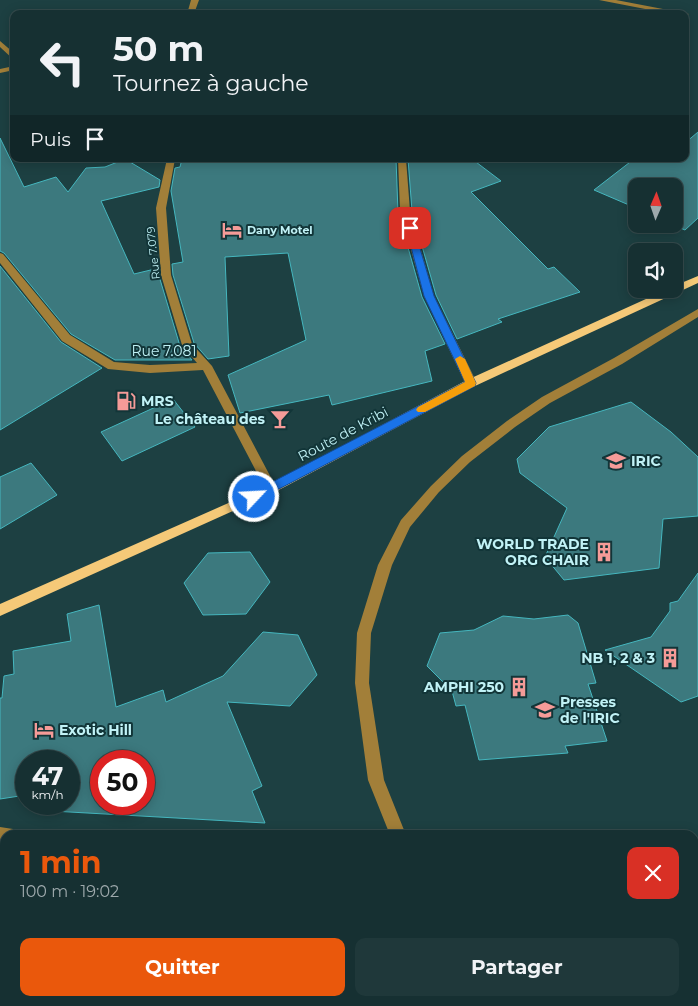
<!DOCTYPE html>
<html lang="fr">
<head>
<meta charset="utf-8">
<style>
  body { margin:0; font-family:Montserrat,sans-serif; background:#1f383a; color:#f1f3f6; height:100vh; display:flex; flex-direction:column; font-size:19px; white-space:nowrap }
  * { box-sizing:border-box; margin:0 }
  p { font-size:16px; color:#9ea9ac }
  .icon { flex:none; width:28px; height:28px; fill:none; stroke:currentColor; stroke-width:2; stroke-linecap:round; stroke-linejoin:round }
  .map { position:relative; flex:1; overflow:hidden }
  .drawer { position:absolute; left:0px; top:830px; width:699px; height:176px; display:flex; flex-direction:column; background:#163032; border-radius:15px 15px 0 0; box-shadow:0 2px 12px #0003,0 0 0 1px #354b4d }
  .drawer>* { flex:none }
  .banner { position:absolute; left:10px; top:10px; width:679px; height:152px; border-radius:10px; box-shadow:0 2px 12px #0003,0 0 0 1px #354b4d; background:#163032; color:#f1f3f6; overflow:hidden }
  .needle { width:32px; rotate:2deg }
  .buttons { position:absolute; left:628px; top:178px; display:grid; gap:10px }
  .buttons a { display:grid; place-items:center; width:55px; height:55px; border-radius:10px; background:#163032; box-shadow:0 2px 12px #0003,0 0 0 1px #354b4d; font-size:25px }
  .speed { position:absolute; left:15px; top:750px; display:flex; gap:10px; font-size:25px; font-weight:700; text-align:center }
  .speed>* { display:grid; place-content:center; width:65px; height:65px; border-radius:50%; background:#163032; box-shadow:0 2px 12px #0003,0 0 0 1px #354b4d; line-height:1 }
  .speed small { font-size:12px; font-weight:400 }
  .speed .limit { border:8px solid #d22; background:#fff; color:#111 }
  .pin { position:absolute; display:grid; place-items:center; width:42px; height:42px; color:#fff; margin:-21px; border-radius:10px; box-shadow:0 2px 8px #0006 }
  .me { position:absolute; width:55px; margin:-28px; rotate:65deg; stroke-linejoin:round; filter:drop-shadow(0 0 4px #0008) }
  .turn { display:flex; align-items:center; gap:18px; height:105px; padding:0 20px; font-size:22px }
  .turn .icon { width:65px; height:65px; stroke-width:2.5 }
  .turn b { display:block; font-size:35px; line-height:42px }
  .then { display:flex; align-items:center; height:48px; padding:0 20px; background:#0003; gap:10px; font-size:19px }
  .round { display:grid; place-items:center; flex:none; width:52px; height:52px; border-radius:10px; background:#1f383a }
  .overview { display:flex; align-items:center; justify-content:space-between; height:85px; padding:0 20px }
  h1 { font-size:30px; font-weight:700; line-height:38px; color:#ea580c }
  .action { display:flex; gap:10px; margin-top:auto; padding:10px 20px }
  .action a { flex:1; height:58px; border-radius:10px; background:#ea580c; color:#fff; font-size:20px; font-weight:700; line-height:58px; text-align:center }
  .action a+a { background:#1f383a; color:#f1f3f6 }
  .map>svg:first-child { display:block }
  .building { fill:#3c797e; stroke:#45b7bf; fill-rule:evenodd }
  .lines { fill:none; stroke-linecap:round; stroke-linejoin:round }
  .minor { fill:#a27f39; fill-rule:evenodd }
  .major { fill:#f5c978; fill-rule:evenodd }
  .route { fill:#1a73e8; stroke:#114b97 }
  .slow { fill:#f59e0b }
  .labels { text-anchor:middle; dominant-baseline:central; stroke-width:4; stroke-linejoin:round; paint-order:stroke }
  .far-poi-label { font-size:11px; font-weight:bold; fill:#c1f2f6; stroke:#123538; text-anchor:start }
  .far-street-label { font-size:11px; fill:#c1f2f6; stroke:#123538 }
  .street-label { font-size:14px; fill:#c1f2f6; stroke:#123538 }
  .poi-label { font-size:14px; font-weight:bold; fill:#c1f2f6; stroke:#123538; text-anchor:start }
</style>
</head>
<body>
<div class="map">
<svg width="698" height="1006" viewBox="0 0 698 1006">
  <rect width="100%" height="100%" fill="#1d4042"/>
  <g class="building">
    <polygon points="698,132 698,218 685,230 671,224 674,224 674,186 636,186 636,208 594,190 634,159 685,159 685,143"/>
    <polygon points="0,138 24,187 56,177 68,192 86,168 105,167 125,159 160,180 159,187 101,201 134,274 159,268 159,276 180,346 192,360 115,360 71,334 4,253 0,251"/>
    <polygon points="182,159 396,159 398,212 422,297 445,344 425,351 432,381 332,405 329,395 240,413 228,375 306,340 288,253 225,257 229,356 208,359 194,343 173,275 172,264 183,262 171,191 175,168 180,167"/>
    <polygon points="408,159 472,159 501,181 471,192 548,269 554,267 580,292 498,319 502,322 457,339 436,295 412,211"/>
    <polygon points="0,266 61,342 102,368 0,430"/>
    <polygon points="173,399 195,427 122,461 101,432"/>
    <polygon points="631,402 671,432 698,457 698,516 663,519 659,568 564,580 545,557 567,508 520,473 517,459 549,427"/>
    <polygon points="31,463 57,495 0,529 0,477"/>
    <polygon points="250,552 270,582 246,614 203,615 184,583 208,553"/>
    <polygon points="698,573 698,696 681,702 605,650 651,637 670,611 670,603 678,601"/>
    <path d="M99 605 116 707 163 690 166 702 223 676 263 632 298 635 317 675 290 706 227 702 262 786 252 791 265 823 34 810V804H69V761H26V795L0 799V698H2L4 676 14 674 13 651 71 641 67 614ZM101 761H144V804H101Z"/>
    <polygon points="568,615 578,623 596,683 588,684 607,741 565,746 568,753 479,760 465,705 456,706 452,691 427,666 440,633 474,630 503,616 534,619"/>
  </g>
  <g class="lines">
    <g class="minor">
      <polygon points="191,0 199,0 195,11 207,14 187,14"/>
      <polygon points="599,0 616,0 689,14 685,16 685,14 671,14"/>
      <polygon points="0,41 14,53 14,60 0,47"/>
      <polygon points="14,66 14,70 0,73 0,69"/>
      <polygon points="167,159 175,159 166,208 171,275 192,344 212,366 277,489 275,492 267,492 203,370 150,373 108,369 62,341 0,263 0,253 3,254 70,335 114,362 150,365 197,363 182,345 161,275 156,208"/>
      <polygon points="398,159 406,159 410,211 434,296 477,383 475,386 467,386 465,383 424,296 400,211"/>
      <polygon points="698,309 698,317 622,364 550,403 515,427 470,462 439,492 410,527 392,565 371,633 369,683 384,780 406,835 390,835 368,780 355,683 357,633 378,565 401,520 431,486 462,456 507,421 542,397 614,358"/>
      <polygon points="0,827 13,829 15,835 5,835 5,843 0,843"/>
      <polygon points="141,1001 159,1001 160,1006 142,1006"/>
      <polygon points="456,1001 474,1001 476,1006 458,1006"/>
    </g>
    <polygon class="major" points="698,276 698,283 475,386 275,492 0,616 0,604 267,486 467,380 668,289 674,289 674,286"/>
  </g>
  <polygon class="route" points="407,226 414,228 434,296 476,383 475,386 258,500 249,500 248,497 249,494 465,382 424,296 406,228"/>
  <polygon class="slow" points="460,356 465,359 476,383 475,386 425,412 418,412 416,410 418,407 465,382 455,359"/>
  <defs>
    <symbol id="hotel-bare" viewBox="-9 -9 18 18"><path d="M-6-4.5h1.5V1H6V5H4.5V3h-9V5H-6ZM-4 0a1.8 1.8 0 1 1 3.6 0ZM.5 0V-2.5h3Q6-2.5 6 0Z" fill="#f59b98" stroke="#123538" stroke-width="2.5" paint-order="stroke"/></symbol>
    <symbol id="fuel-bare" viewBox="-9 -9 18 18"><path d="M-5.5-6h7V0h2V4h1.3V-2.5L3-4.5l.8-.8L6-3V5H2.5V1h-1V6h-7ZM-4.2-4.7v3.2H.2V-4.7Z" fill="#f59b98" stroke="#123538" stroke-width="2.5" paint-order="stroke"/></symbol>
    <symbol id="bar-bare" viewBox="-9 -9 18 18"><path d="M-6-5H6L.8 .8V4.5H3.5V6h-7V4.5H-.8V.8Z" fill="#f59b98" stroke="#123538" stroke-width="2.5" paint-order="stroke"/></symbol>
    <symbol id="school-bare" viewBox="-9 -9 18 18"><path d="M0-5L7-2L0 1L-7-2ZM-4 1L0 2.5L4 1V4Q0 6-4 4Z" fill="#f59b98" stroke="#123538" stroke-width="2.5" paint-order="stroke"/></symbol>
    <symbol id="building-bare" viewBox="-9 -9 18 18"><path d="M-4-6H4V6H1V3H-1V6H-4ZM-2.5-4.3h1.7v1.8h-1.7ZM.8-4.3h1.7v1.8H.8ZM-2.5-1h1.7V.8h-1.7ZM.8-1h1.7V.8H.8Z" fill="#f59b98" stroke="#123538" stroke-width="2.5" paint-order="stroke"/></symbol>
    <symbol id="university-bare" viewBox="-9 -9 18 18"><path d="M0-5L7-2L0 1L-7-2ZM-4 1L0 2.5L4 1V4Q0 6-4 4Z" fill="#f59b98" stroke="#123538" stroke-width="2.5" paint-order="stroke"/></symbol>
  </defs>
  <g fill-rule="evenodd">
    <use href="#hotel-bare" x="218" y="216" width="28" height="28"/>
    <use href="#fuel-bare" x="112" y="387" width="28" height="28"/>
    <use href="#bar-bare" x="266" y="405" width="28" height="28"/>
    <use href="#school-bare" x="602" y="447" width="28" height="28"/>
    <use href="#building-bare" x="590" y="538" width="28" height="28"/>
    <use href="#building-bare" x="656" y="644" width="28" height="28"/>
    <use href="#building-bare" x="505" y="673" width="28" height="28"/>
    <use href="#university-bare" x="531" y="696" width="28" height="28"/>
    <use href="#hotel-bare" x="30" y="716" width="28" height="28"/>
  </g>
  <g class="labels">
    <g class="far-poi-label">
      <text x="247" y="230">Dany Motel</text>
    </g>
    <g class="far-street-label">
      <text transform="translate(153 253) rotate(-96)">Rue 7.079</text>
    </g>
    <g class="street-label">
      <text x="164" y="351">Rue 7.081</text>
      <text transform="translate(343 434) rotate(-28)">Route de Kribi</text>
    </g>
    <g class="poi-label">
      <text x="141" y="401">MRS</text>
      <text x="265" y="419" text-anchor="end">Le château des</text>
      <text x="631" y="461">IRIC</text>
      <text x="589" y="544" text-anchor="end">WORLD TRADE<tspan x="589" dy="16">ORG CHAIR</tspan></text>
      <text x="655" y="658" text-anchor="end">NB 1, 2 &amp; 3</text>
      <text x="504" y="687" text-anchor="end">AMPHI 250</text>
      <text x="560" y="702">Presses<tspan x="560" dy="16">de l'IRIC</tspan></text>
      <text x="59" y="730">Exotic Hill</text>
    </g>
  </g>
</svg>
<div class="buttons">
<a><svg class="needle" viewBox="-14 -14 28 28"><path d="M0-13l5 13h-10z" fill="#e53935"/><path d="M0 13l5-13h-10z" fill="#9ea9ac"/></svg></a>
<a><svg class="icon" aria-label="sound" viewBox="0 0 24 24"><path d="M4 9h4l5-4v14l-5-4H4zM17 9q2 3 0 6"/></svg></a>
</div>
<div class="speed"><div>47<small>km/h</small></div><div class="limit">50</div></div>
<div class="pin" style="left:410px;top:228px;background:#d93025"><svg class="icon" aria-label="arrive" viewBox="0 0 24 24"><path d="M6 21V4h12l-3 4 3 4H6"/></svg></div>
<svg class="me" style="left:254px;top:497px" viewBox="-20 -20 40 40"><circle r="17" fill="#1a73e8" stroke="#fff" stroke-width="3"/><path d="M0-11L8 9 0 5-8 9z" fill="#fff"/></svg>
<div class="banner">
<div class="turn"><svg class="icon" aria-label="left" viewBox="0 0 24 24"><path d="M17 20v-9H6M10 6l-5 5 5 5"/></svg><div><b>50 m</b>Tournez à gauche</div></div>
<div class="then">Puis<svg class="icon" aria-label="arrive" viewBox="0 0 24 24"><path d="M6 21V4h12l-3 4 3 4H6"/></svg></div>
</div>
<section class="drawer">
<div class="overview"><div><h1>1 min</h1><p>100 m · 19:02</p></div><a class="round" style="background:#d93025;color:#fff"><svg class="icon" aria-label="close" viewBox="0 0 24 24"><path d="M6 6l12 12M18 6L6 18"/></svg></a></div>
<div class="action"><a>Quitter</a><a>Partager</a></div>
</section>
</div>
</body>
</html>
